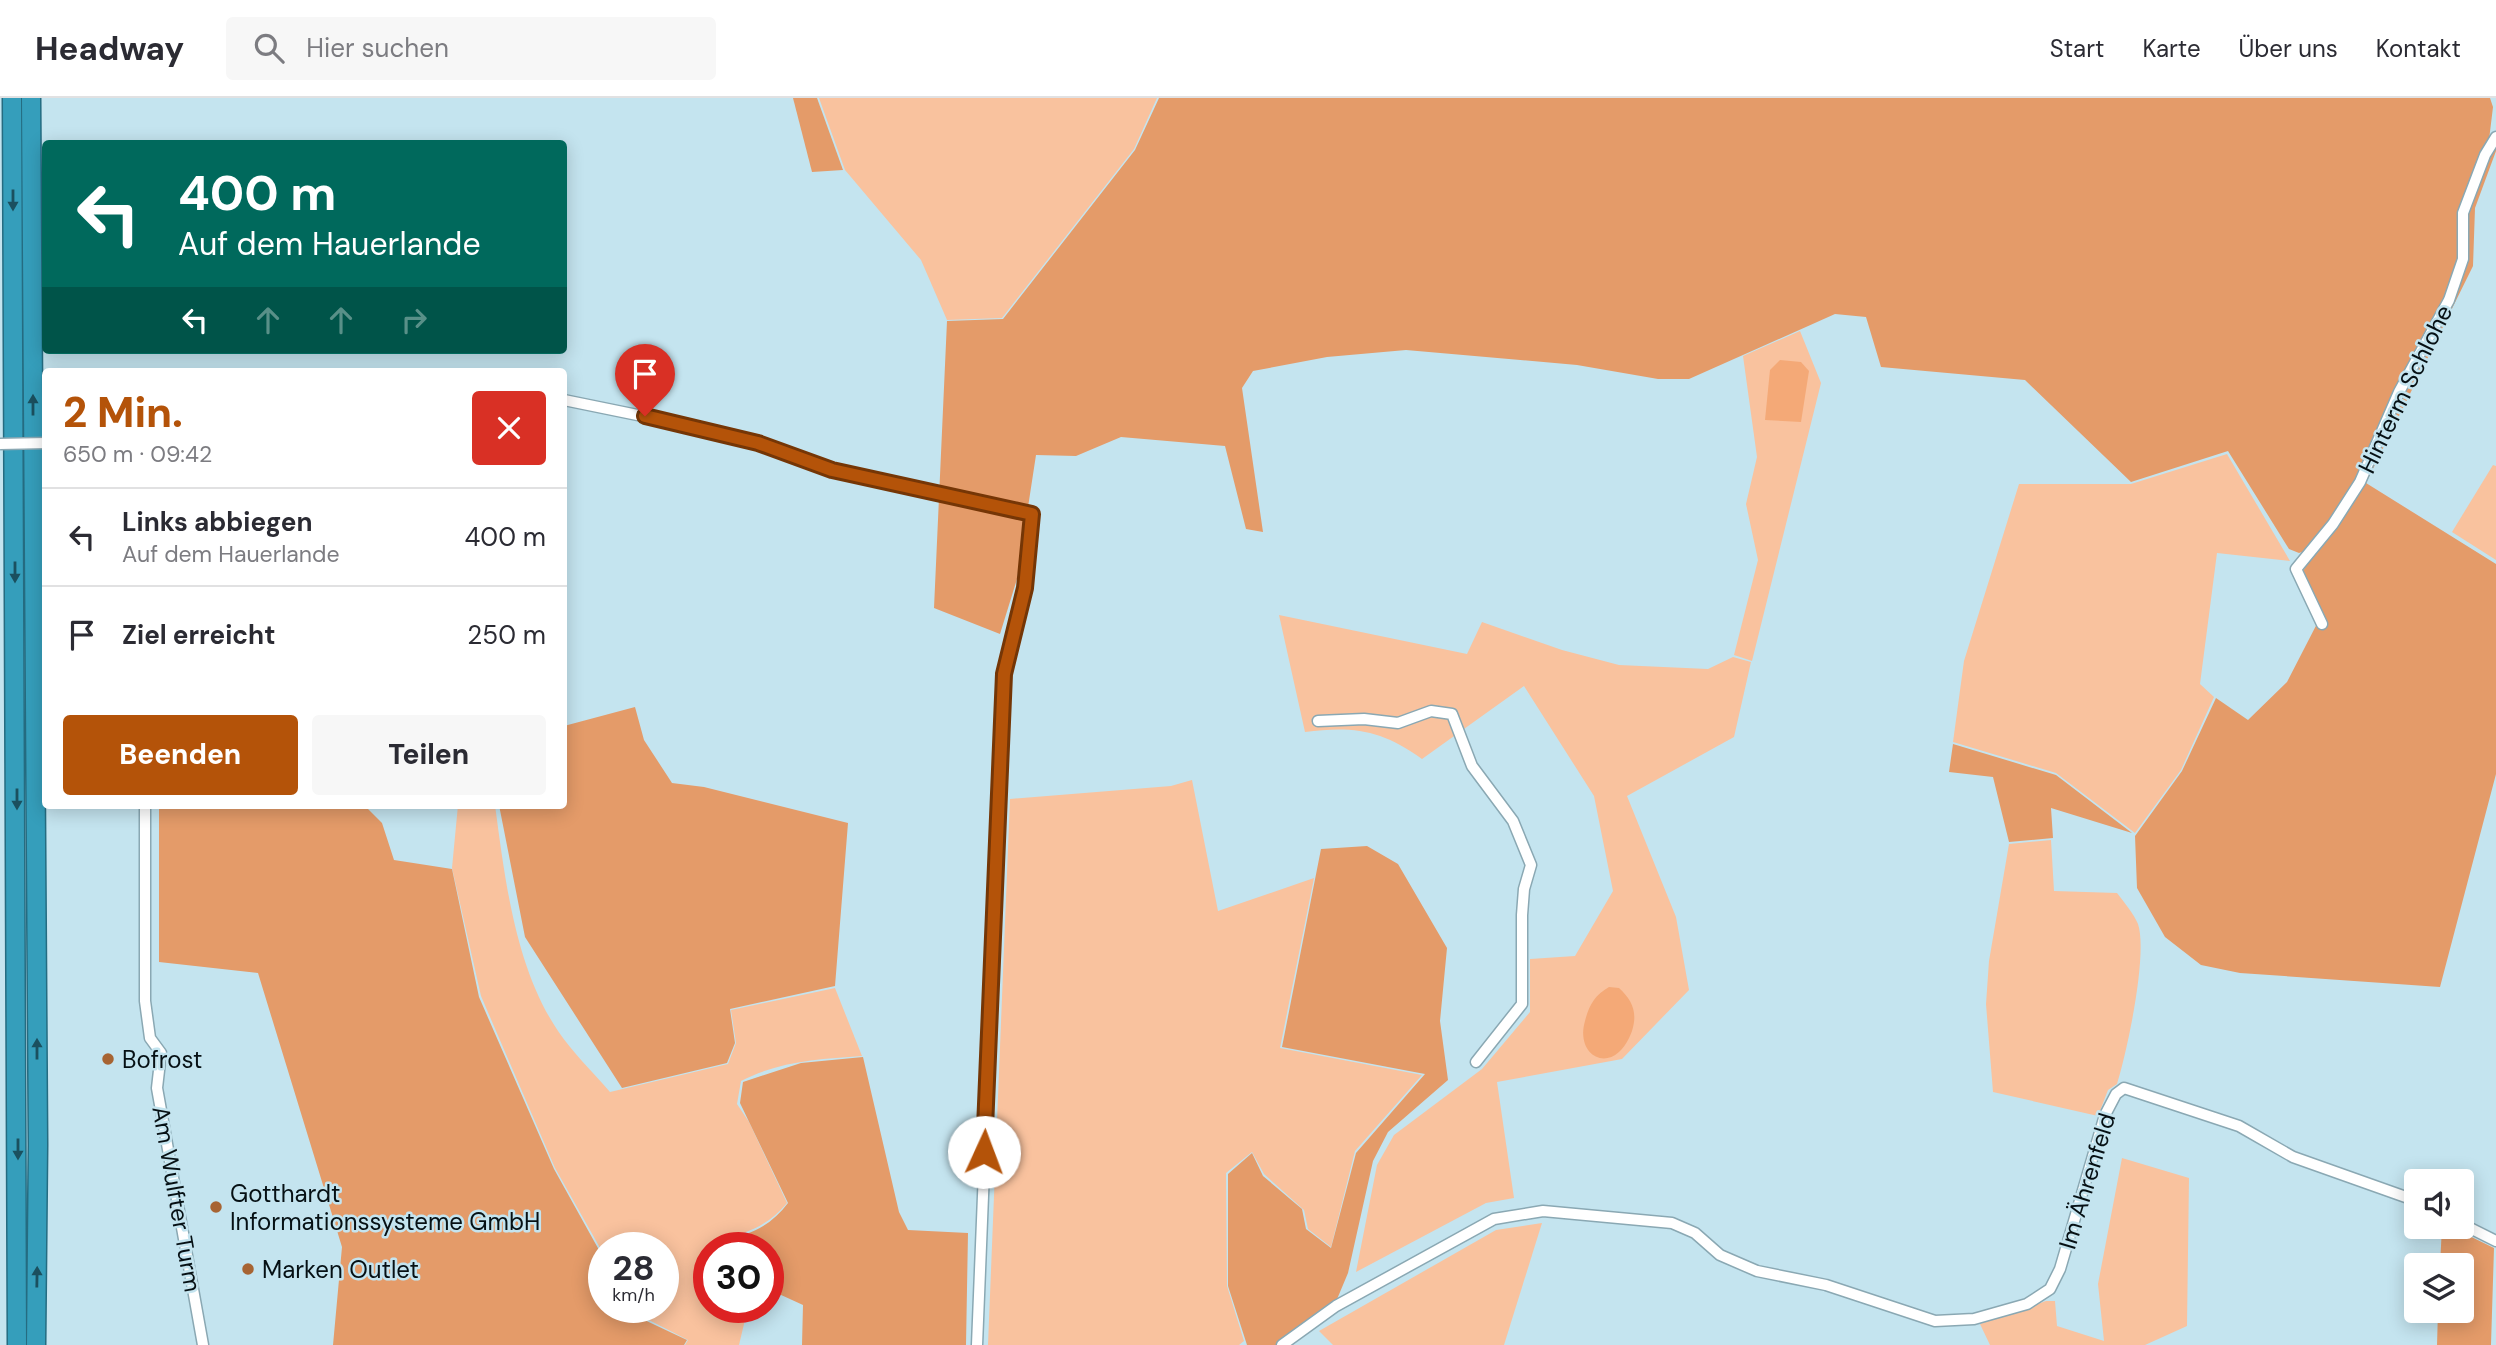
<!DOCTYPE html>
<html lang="de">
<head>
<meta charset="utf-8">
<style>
  body { margin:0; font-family:"DM Sans",sans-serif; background:#f7f7f7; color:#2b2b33; height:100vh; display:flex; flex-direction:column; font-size:26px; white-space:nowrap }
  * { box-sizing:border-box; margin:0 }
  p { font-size:23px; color:#7c7c81 }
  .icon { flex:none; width:38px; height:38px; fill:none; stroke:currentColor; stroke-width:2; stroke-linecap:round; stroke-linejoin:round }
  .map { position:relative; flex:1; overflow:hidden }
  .sheet { position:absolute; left:42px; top:270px; width:525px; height:441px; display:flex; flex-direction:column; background:#fff; border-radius:7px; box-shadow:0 4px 18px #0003 }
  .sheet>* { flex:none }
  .banner { position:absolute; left:42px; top:42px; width:525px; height:214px; border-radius:7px; box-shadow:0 4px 18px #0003; background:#00695c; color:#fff; overflow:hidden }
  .fabs { position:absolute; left:2404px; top:1071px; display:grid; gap:14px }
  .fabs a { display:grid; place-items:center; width:70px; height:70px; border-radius:7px; background:#fff; box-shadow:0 4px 18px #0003; font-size:35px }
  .speed { position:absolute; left:588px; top:1134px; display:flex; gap:14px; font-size:35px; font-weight:700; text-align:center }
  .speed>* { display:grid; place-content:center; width:91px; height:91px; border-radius:50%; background:#fff; box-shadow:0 4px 18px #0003; line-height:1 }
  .speed small { font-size:18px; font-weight:400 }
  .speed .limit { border:10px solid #d22; background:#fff; color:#111 }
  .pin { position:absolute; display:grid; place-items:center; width:60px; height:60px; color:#fff; margin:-72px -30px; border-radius:50% 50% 50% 0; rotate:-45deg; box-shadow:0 0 7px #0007 }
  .pin .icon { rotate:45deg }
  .me { position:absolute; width:77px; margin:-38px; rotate:2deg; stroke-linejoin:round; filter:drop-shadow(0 0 5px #0008) }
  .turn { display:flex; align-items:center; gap:24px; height:147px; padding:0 21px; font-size:32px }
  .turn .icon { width:91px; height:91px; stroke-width:2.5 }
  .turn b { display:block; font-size:49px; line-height:60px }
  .lanes { display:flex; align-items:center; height:66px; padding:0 21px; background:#0003; justify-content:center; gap:35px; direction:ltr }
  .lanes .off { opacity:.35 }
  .round { display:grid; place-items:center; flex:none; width:74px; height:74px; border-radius:7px; background:#f7f7f7 }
  .overview { display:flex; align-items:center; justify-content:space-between; height:119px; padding:0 21px }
  h1 { font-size:42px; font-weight:800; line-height:52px; color:#b45309 }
  .primary-button { display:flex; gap:14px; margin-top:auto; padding:14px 21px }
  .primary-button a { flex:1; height:80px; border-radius:7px; background:#b45309; color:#fff; font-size:28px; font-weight:800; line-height:80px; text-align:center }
  .primary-button a+a { background:#f7f7f7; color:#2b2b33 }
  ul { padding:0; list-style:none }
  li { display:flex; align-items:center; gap:21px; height:98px; padding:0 21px; border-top:2px solid #e1e1e2 }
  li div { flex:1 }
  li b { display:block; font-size:26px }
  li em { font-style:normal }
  header { display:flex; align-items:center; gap:42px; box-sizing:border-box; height:98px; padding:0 35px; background:#fff; border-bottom:2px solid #e1e1e2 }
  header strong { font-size:33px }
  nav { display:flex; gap:38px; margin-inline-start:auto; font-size:24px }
  .search { width:490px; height:63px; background:#f7f7f7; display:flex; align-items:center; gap:18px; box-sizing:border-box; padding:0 24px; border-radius:7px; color:#7c7c81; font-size:26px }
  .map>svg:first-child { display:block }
  .green { fill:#f9c29e }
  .forest { fill:#e49b69 }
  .water { fill:#f4a977 }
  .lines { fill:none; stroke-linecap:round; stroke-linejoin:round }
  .street-casing { stroke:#8aa8b3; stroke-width:13 }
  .highway-casing { stroke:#256c81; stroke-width:21 }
  .street { stroke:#fff; stroke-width:10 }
  .highway { stroke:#359ebb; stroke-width:18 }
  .street-bridge-casing { stroke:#8aa8b3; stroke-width:13; stroke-linecap:butt }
  .street-bridge { stroke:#fff; stroke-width:10 }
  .oneway { fill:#1b505f }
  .route-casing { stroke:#753606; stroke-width:18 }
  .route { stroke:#b45309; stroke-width:12 }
  .poi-dot { fill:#a76433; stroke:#c4e4ef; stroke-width:2.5 }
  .labels { text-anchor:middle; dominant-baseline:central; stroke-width:5; stroke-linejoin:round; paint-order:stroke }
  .street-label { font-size:24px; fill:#061014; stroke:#c4e4ef }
  .poi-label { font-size:24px; fill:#061014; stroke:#c4e4ef; text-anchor:start }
</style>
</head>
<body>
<header>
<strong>Headway</strong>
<div class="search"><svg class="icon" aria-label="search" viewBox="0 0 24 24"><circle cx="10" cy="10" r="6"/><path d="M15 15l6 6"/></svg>Hier suchen</div>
<nav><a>Start</a><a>Karte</a><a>Über uns</a><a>Kontakt</a></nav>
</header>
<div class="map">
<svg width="2496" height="1247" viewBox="0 0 2496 1247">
  <rect width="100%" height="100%" fill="#c4e4ef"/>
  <g class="green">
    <polygon points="819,0 1157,0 1134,51 1002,220 947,222 921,162 845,72"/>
    <polygon points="1800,233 1821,285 1752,563 1734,557 1758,462 1746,406 1757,359 1743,258"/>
    <polygon points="2227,356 2290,463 2217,455 2200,586 2214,599 2181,672 2135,735 2056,675 1953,644 1964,563 2019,386 2131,386"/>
    <polygon points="2493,367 2496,368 2496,462 2452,434"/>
    <path d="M1279 517 1467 556 1482 524 1562 552 1619 567 1708 571 1733 559 1751 564 1734 639 1627 698 1676 819 1689 892 1622 961 1497 984 1514 1100 1486 1105 1356 1174 1377 1067 1394 1037 1482 971 1530 914V861L1575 858 1613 793 1594 698 1524 588 1422 661C1382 632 1353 628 1305 634Z"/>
    <polygon points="1192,682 1218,813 1314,780 1280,950 1422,977 1355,1053 1331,1149 1308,1131 1304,1112 1264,1076 1252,1054 1226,1075 1227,1188 1244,1243 1239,1247 988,1247 1010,701 1171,688"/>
    <path d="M458 707H495C505 781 515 869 558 933 572 954 593 974 610 994L728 966 736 945 731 912 835 890 862 958C819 961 780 963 741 983L737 1006 749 1024 787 1105C770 1125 750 1136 724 1139L727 1150H709V1209H748L739 1247H685L688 1242 637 1216 633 1209H663V1150H604V1157L555 1070 481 898 452 770Z"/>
    <path d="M2051 742 2054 793 2117 795C2124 804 2134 816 2138 826 2148 856 2127 954 2117 986L2108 992 2098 1018 1993 994 1986 906 1989 863 2009 746Z"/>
    <polygon points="2122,1060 2189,1080 2187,1228 2145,1247 1990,1247 1980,1226 2046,1203 2055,1203 2057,1228 2104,1243 2098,1186"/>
    <polygon points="1542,1125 1504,1247 1333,1247 1319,1233 1496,1132"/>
  </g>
  <g class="forest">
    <polygon points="793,0 817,0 843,72 812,74"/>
    <polygon points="1159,0 2490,0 2493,9 2489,42 2496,46 2496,53 2475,110 2473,168 2366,385 2496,466 2496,676 2440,889 2240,875 2201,867 2165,839 2137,790 2135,738 2182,673 2216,600 2248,622 2287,584 2322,516 2302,475 2313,455 2308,452 2299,455 2289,451 2228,353 2131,384 2025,282 1881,269 1866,219 1835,216 1689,281 1658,281 1577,267 1406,252 1327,259 1253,273 1242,290 1263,434 1246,431 1225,348 1121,339 1076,358 1036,357 1017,481 1000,536 934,510 947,223 1003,221 1135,52"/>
    <polygon points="635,609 644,642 672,685 704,689 848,725 835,888 730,911 735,945 727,965 622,990 525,839 499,707 564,707 564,628"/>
    <polygon points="1953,646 2056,677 2132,735 2051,710 2053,740 2009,744 1993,679 1949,674"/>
    <polygon points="159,707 364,707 382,725 394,762 452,771 479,899 554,1071 604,1161 604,1209 631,1209 636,1218 687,1242 684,1247 333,1247 342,1149 258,875 159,864"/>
    <polygon points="1367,748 1398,766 1447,850 1440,923 1448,982 1388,1034 1373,1063 1348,1175 1335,1206 1279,1247 1247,1247 1228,1188 1228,1076 1252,1055 1263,1078 1302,1111 1306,1131 1331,1150 1356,1055 1425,976 1282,949 1321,751"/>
    <path d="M863 959 899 1114 908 1132 968 1135 966 1247H802L803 1207 768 1191V1150H729L726 1140C752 1138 773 1125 788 1105L740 1005 743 984 801 965Z"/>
    <polygon points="2442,1129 2451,1129 2494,1150 2491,1247 2437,1247 2438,1213 2462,1213 2462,1167 2440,1167"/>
  </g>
  <g class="water">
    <polygon points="1780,262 1801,264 1809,273 1801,324 1765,322 1770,272"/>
    <path d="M1609 889 1619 890C1632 902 1638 914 1632 933 1615 980 1574 960 1585 923 1589 907 1595 897 1609 889Z"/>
  </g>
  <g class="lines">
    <defs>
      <g id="street">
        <polyline points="564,302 701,330 758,346 832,372 1032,416 1025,490 1004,576 977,1247"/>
        <polyline points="2322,526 2296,471 2333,426 2360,384 2399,294 2449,202 2463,161 2463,115 2485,57 2496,39"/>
        <polyline points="1318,623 1364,621 1398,625 1431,613 1452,616 1472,668 1513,723 1531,767 1524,791 1522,817 1522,906 1476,964"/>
        <polyline points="145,707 145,903 150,940 161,955 157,990 203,1247"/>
        <polyline points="2462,1126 2496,1143"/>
        <polyline points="1282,1247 1336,1208 1494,1121 1543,1113 1672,1125 1695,1135 1720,1157 1757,1173 1826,1187 1935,1223 1974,1221 2027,1206 2050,1191 2060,1171 2105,1017 2116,996 2124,990 2239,1028 2293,1059 2417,1103"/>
      </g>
      <g id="highway">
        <polyline points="12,0 17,1247"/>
        <polyline points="31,0 38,1047 36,1247"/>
      </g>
    </defs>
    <use href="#street" class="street-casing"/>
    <use href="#highway" class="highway-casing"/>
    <use href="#street" class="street"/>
    <use href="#highway" class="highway"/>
    <defs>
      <polyline id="street-bridge" points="0,346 46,345"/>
    </defs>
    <use href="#street-bridge" class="street-bridge-casing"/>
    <use href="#street-bridge" class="street-bridge"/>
  </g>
  <defs><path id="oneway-solid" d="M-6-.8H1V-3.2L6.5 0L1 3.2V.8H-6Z" transform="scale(1.75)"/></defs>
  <g class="oneway">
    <use href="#oneway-solid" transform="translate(13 102) rotate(90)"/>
    <use href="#oneway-solid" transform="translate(33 307) rotate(-90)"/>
    <use href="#oneway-solid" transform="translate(15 474) rotate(90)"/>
    <use href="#oneway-solid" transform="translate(17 701) rotate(90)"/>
    <use href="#oneway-solid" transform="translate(37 951) rotate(-90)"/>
    <use href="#oneway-solid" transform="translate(18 1051) rotate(90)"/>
    <use href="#oneway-solid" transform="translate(37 1179) rotate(-89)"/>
  </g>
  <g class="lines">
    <defs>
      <polyline id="route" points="645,318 758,345 832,372 1032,416 1025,490 1004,576 984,1054"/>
    </defs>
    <use href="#route" class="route-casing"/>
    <use href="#route" class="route"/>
  </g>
  <g class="poi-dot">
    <circle cx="108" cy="961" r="7"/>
    <circle cx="216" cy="1109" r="7"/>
    <circle cx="248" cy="1171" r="7"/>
  </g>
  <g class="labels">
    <g class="street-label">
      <text transform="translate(2405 291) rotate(-64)">Hinterm Schlohe</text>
      <text transform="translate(2087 1083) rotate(-73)">Im Ährenfeld</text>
      <text transform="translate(177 1101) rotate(80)">Am Wulfter Turm</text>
    </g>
    <g class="poi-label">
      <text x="122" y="961">Bofrost</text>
      <text x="230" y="1095">Gotthardt<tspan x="230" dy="28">Informationssysteme GmbH</tspan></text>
      <text x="262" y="1171">Marken Outlet</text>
    </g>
  </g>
</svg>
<div class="fabs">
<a><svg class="icon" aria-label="sound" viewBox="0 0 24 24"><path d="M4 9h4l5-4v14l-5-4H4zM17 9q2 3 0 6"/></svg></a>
<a><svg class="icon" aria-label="layers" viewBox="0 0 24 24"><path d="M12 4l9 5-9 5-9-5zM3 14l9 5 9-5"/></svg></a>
</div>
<div class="speed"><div>28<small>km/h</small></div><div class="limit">30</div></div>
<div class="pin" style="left:645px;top:318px;background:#d93025"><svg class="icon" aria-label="arrive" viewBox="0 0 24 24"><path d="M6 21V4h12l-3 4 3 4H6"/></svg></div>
<svg class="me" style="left:984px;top:1054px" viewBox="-20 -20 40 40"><circle r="19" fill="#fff"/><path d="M0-13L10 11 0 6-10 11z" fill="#b45309"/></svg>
<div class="banner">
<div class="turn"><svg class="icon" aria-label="left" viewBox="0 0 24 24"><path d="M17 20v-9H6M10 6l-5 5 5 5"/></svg><div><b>400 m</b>Auf dem Hauerlande</div></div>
<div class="lanes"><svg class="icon" aria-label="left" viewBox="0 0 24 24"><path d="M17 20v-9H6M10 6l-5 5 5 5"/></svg><svg class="icon off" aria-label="ahead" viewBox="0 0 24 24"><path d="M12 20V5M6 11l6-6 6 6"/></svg><svg class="icon off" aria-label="ahead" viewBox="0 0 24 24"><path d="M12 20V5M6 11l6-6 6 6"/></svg><svg class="icon off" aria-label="right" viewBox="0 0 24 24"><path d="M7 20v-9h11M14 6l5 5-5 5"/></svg></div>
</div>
<section class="sheet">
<div class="overview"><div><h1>2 Min.</h1><p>650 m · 09:42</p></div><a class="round" style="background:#d93025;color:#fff"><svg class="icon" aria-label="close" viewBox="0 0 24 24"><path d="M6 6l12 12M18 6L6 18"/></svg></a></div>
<ul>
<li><svg class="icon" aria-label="left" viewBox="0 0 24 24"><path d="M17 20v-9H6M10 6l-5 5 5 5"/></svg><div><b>Links abbiegen</b><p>Auf dem Hauerlande</p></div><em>400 m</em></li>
<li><svg class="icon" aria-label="arrive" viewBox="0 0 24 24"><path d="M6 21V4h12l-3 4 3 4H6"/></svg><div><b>Ziel erreicht</b></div><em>250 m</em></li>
</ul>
<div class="primary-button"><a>Beenden</a><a>Teilen</a></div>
</section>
</div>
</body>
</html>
